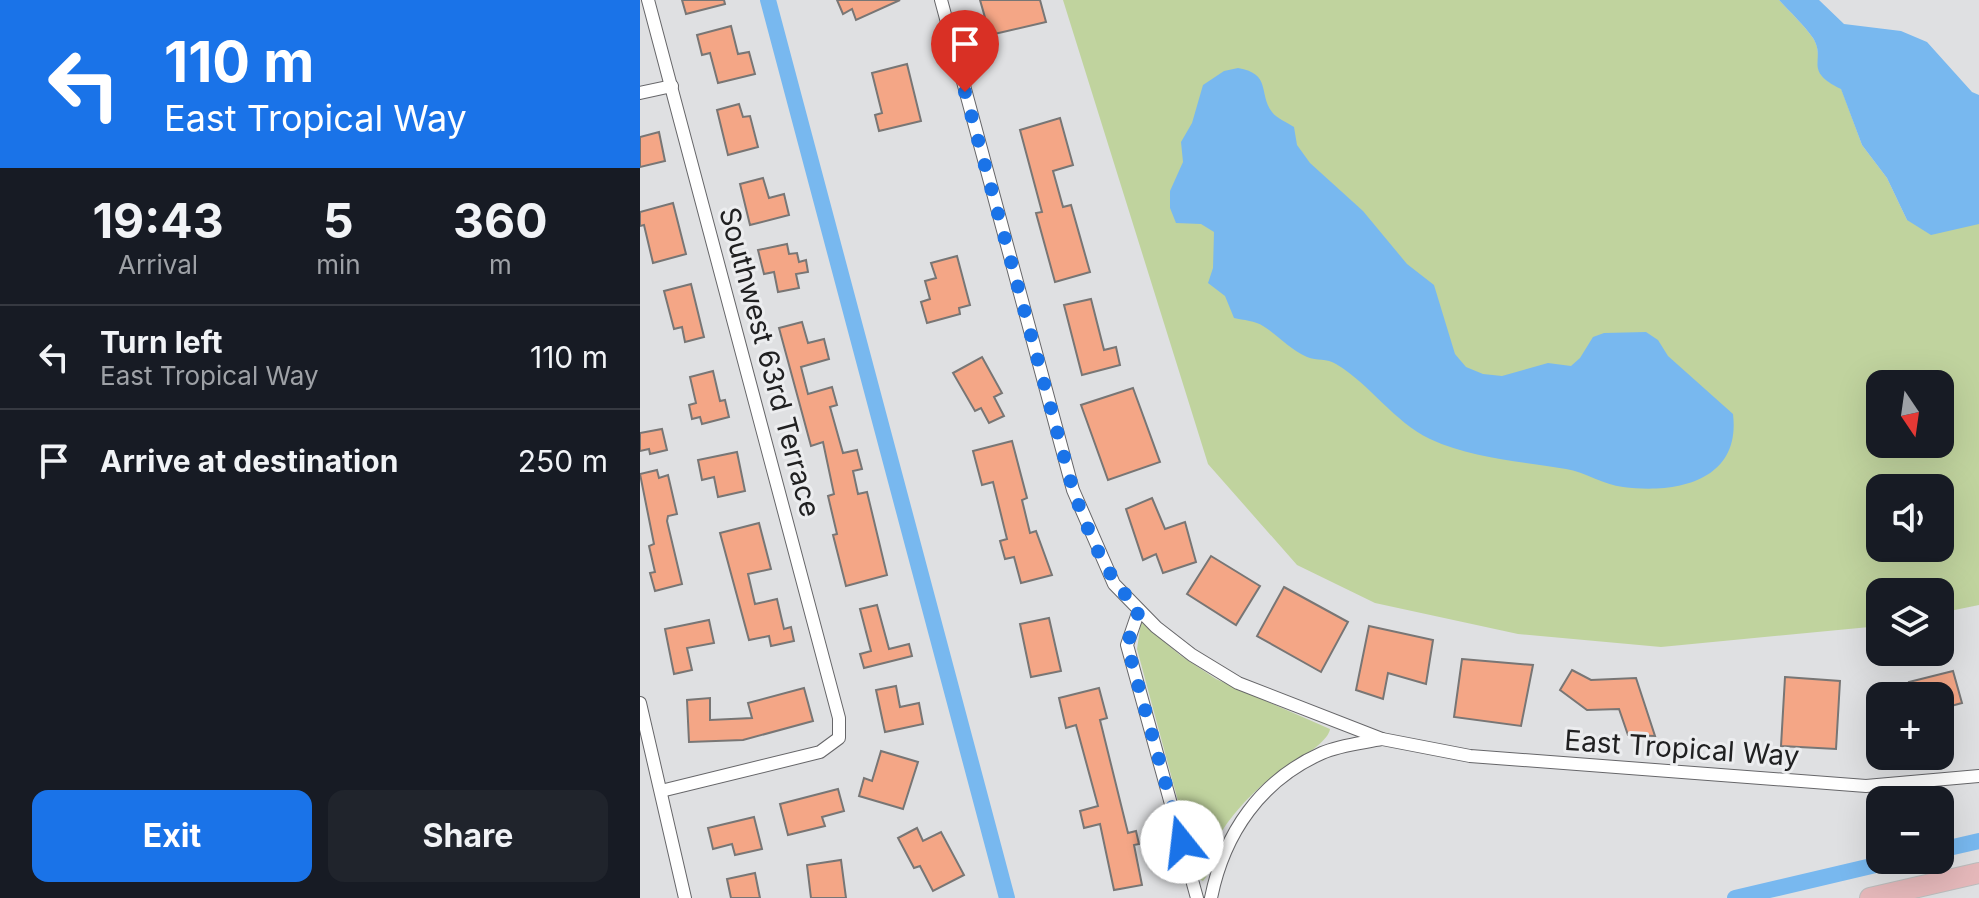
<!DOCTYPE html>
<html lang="en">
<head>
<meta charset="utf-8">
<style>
  body { margin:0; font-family:Inter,sans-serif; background:#20242c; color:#f1f3f6; height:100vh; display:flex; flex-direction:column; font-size:30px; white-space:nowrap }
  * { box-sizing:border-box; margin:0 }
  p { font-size:26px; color:#9ea1a6 }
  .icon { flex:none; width:44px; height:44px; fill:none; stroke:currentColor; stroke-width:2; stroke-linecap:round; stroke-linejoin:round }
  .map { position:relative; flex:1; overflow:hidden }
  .panel { display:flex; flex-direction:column; background:#171b24; width:640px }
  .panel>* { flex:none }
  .top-card { background:#1a73e8; color:#fff; overflow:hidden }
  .needle { width:52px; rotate:167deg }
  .tools { position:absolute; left:1226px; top:370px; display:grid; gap:16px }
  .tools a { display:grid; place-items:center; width:88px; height:88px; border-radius:16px; background:#171b24; box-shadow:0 8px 32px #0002; font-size:40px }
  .pin { position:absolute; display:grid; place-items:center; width:68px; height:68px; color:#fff; margin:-82px -34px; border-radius:50% 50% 50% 0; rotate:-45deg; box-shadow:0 0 8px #0007 }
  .pin .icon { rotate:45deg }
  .me { position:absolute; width:88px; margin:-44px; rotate:344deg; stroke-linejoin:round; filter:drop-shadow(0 0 6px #0008) }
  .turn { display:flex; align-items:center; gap:28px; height:168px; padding:0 32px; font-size:36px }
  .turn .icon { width:104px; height:104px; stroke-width:2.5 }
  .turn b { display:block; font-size:56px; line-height:68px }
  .eta { display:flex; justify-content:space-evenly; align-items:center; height:136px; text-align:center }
  .eta b { font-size:48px; font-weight:700; line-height:56px }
  .primary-button { display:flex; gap:16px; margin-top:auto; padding:16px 32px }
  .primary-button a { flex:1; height:92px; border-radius:16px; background:#1a73e8; color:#fff; font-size:32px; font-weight:700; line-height:92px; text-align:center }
  .primary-button a+a { background:#20242c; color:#f1f3f6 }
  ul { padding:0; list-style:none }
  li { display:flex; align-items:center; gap:24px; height:104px; padding:0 32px; border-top:2px solid #363941 }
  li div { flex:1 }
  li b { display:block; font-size:30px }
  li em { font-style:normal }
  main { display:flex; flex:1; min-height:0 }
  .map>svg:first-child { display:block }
  .green { fill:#c0d39e; fill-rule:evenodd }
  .water { fill:#78b8ef }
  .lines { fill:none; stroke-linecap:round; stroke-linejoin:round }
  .canal { stroke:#78b8ef; stroke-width:16 }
  .building { fill:#f4a686; stroke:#787675; stroke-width:2 }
  .street-casing { stroke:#666669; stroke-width:14 }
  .primary-casing { stroke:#bcbcbc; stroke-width:22 }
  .street { stroke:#fff; stroke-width:12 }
  .primary { stroke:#e5b8ba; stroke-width:20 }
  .route { stroke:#1a73e8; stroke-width:14; stroke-dasharray:0 25.2 }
  .labels { text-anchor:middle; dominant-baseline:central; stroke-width:6; stroke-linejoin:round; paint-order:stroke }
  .street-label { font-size:28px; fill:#202021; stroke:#ecedef }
</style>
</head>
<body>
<main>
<section class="panel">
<div class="top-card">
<div class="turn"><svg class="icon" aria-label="left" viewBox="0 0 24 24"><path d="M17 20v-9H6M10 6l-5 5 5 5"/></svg><div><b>110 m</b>East Tropical Way</div></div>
</div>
<div class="eta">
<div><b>19:43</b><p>Arrival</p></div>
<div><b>5</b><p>min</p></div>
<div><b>360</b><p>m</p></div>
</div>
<ul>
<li><svg class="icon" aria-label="left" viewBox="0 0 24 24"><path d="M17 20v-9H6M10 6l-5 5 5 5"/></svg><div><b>Turn left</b><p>East Tropical Way</p></div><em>110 m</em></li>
<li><svg class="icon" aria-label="arrive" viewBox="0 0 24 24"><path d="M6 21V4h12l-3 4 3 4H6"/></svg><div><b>Arrive at destination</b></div><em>250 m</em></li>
</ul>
<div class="primary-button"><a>Exit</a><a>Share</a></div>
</section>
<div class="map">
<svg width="1339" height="898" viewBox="0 0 1339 898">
  <rect width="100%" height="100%" fill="#dfe0e2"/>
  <g class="green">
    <path d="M423 0H1139C1150 12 1164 25 1173 38 1187 60 1163 71 1201 88L1222 145 1247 178 1267 220 1339 224V605L1300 613V592H1240V626L1021 647 878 634 735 603 657 565 568 464ZM1240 384H1300V444H1240ZM1240 488H1300V548H1240Z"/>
    <path d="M501 622 540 655 576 679 690 729C688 746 636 772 620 787 604 802 582 825 575 846 571 859 572 871 563 881L559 879 497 649Z"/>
  </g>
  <g class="water">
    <path d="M1139 0H1179L1204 24 1261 31 1287 42 1332 92 1339 95V224L1291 235 1267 220 1247 178 1222 145 1201 89C1162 70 1187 61 1173 38 1164 25 1150 12 1139 0Z"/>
    <path d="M598 68C632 74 618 93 632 112 636 118 648 123 654 127L657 145 670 163 723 211 767 264 794 285 815 354 826 367 843 374 862 376 908 363 931 366 940 358 953 337 964 333 1006 332 1018 340 1028 356 1093 414C1101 481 1037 494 983 487 964 485 945 472 926 469 880 461 833 459 790 439 753 421 731 385 696 364 687 358 677 361 667 357 649 349 639 336 623 326 616 321 603 320 594 318L585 296 568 283 573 268 574 232 561 224 536 223 530 208V191L543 162 541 142 552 123 563 85 584 71Z"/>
  </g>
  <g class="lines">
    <g class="canal">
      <polyline points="128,0 367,898"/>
      <polyline points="1300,850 1339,841"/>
      <polyline points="1095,898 1257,860"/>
    </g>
  </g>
  <g class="building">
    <polygon points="42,0 84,0 85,4 46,14"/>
    <polygon points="197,0 260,0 216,20 212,9 203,14"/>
    <polygon points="340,0 400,0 406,22 350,35"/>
    <polygon points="91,26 98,54 109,52 115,74 78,83 70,53 62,55 57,35"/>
    <polygon points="267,64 281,121 239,131 235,115 242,113 232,73"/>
    <polygon points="99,104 103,117 110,116 118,147 88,155 77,110"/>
    <polygon points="420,118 433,165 413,171 423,207 431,205 450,272 415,282 396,213 402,212 380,130"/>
    <polygon points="19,132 25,161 0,167 0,137"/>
    <polygon points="123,178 129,198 144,194 149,215 110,225 100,184"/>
    <polygon points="33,203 46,254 13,263 4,225 0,226 0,212"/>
    <polygon points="147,244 149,254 157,253 159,262 166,260 168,272 156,274 159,288 138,292 134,272 124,274 118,250"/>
    <polygon points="317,256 330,305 319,308 320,314 287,323 281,302 290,299 285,281 296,278 291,263"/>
    <polygon points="51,284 64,337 45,342 42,327 34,329 24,291"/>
    <polygon points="451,299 464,350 476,347 480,365 442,375 424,305"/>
    <polygon points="162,322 168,343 184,339 189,359 161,367 168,394 192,387 197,405 190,407 203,453 217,450 222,469 213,471 218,494 227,492 247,575 206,586 193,535 197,534 188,496 194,494 183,442 171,446 139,328"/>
    <polygon points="342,357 362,393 354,397 364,416 349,423 341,408 335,411 313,373"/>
    <polygon points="73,371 80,401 85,400 89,417 62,424 60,417 52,419 49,405 56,403 50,377"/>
    <polygon points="493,388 520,462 468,480 441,405"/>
    <polygon points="22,429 27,450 10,454 9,449 0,451 0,433"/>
    <polygon points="372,441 387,498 382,500 390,533 396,531 412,575 381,583 374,557 365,559 360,541 367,539 353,482 342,485 333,451"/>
    <polygon points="97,452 105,491 78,497 74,477 62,480 58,460"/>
    <polygon points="17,470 19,478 28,475 37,514 28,516 27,521 42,584 15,591 10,573 15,572 9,546 14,544 0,474"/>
    <polygon points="512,498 525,529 545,522 556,562 523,573 516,554 503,560 486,509"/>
    <polygon points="119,523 131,569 108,574 115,604 137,599 144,629 151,627 154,641 131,646 129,636 109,640 80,533"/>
    <polygon points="571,556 620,586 596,625 547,594"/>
    <polygon points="644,587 708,622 681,672 617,636"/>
    <polygon points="237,605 249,649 269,644 272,656 224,668 220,654 231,651 220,609"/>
    <polygon points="409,618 421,671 391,677 380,624"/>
    <polygon points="69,620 74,643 47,648 52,670 34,674 25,629"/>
    <polygon points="729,626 793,640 786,684 748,673 743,699 716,690"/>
    <polygon points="822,659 893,665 881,726 814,717"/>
    <polygon points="932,670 951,680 996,678 1015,736 988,735 979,709 947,710 920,690"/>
    <polygon points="1313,671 1322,703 1300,709 1300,696 1272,696 1269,682"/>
    <polygon points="1145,677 1200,681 1196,749 1141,746"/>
    <polygon points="256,686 260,707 279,703 283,724 245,732 236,690"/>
    <polygon points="164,688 173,721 103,740 49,742 47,700 70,698 70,720 112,718 108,703"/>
    <polygon points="459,688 467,718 460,720 488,833 496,831 499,844 494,845 502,885 474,890 460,824 444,828 440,811 458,806 436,725 426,728 419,698"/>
    <polygon points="241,751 278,762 263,809 219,796 224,778 232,781"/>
    <polygon points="198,789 204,811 182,817 185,826 148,835 140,804"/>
    <polygon points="114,817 122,849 95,855 92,844 73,849 68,828"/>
    <polygon points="277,828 283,841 301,832 324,875 293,891 280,866 274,868 258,838"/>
    <polygon points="201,860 206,898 171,898 167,865"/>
    <polygon points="115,873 120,898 91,898 87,879"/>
  </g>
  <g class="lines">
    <defs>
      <g id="street">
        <polyline points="8,0 199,718 199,738 180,752 21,791"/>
        <polyline points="301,0 433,490 474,584 516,627 552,655 598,683 742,739 830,756 1226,786 1339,776"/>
        <polyline points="0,93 32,86"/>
        <polyline points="499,610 487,645 557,898"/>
        <polyline points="0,703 45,898"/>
        <path d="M571 898C584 833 621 780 682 753 700 745 723 743 742 739"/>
      </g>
      <polyline id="primary" points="1230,898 1339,873"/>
    </defs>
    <use href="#street" class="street-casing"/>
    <use href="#primary" class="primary-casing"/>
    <use href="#street" class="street"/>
    <use href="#primary" class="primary"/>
  </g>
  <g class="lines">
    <path class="route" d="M325 92 433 490C451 537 463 573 499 610L487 645 542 842"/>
  </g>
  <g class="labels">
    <g class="street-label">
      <text transform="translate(130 362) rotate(75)">Southwest 63rd Terrace</text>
      <text transform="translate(1042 748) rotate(4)">East Tropical Way</text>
    </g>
  </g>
</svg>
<div class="tools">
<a><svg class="needle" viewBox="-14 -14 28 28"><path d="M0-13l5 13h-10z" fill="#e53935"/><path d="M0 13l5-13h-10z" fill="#9ea1a6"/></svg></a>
<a><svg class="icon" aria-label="sound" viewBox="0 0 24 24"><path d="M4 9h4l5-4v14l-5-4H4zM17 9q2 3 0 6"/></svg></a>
<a><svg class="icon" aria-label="layers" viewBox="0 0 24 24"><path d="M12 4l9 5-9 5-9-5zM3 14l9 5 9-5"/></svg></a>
<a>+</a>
<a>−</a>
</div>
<div class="pin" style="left:325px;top:92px;background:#d93025"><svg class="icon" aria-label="arrive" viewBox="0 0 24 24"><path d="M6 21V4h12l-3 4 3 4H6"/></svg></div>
<svg class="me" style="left:542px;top:842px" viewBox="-20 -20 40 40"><circle r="19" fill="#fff"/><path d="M0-13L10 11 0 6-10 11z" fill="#1a73e8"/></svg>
</div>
</main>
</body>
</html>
